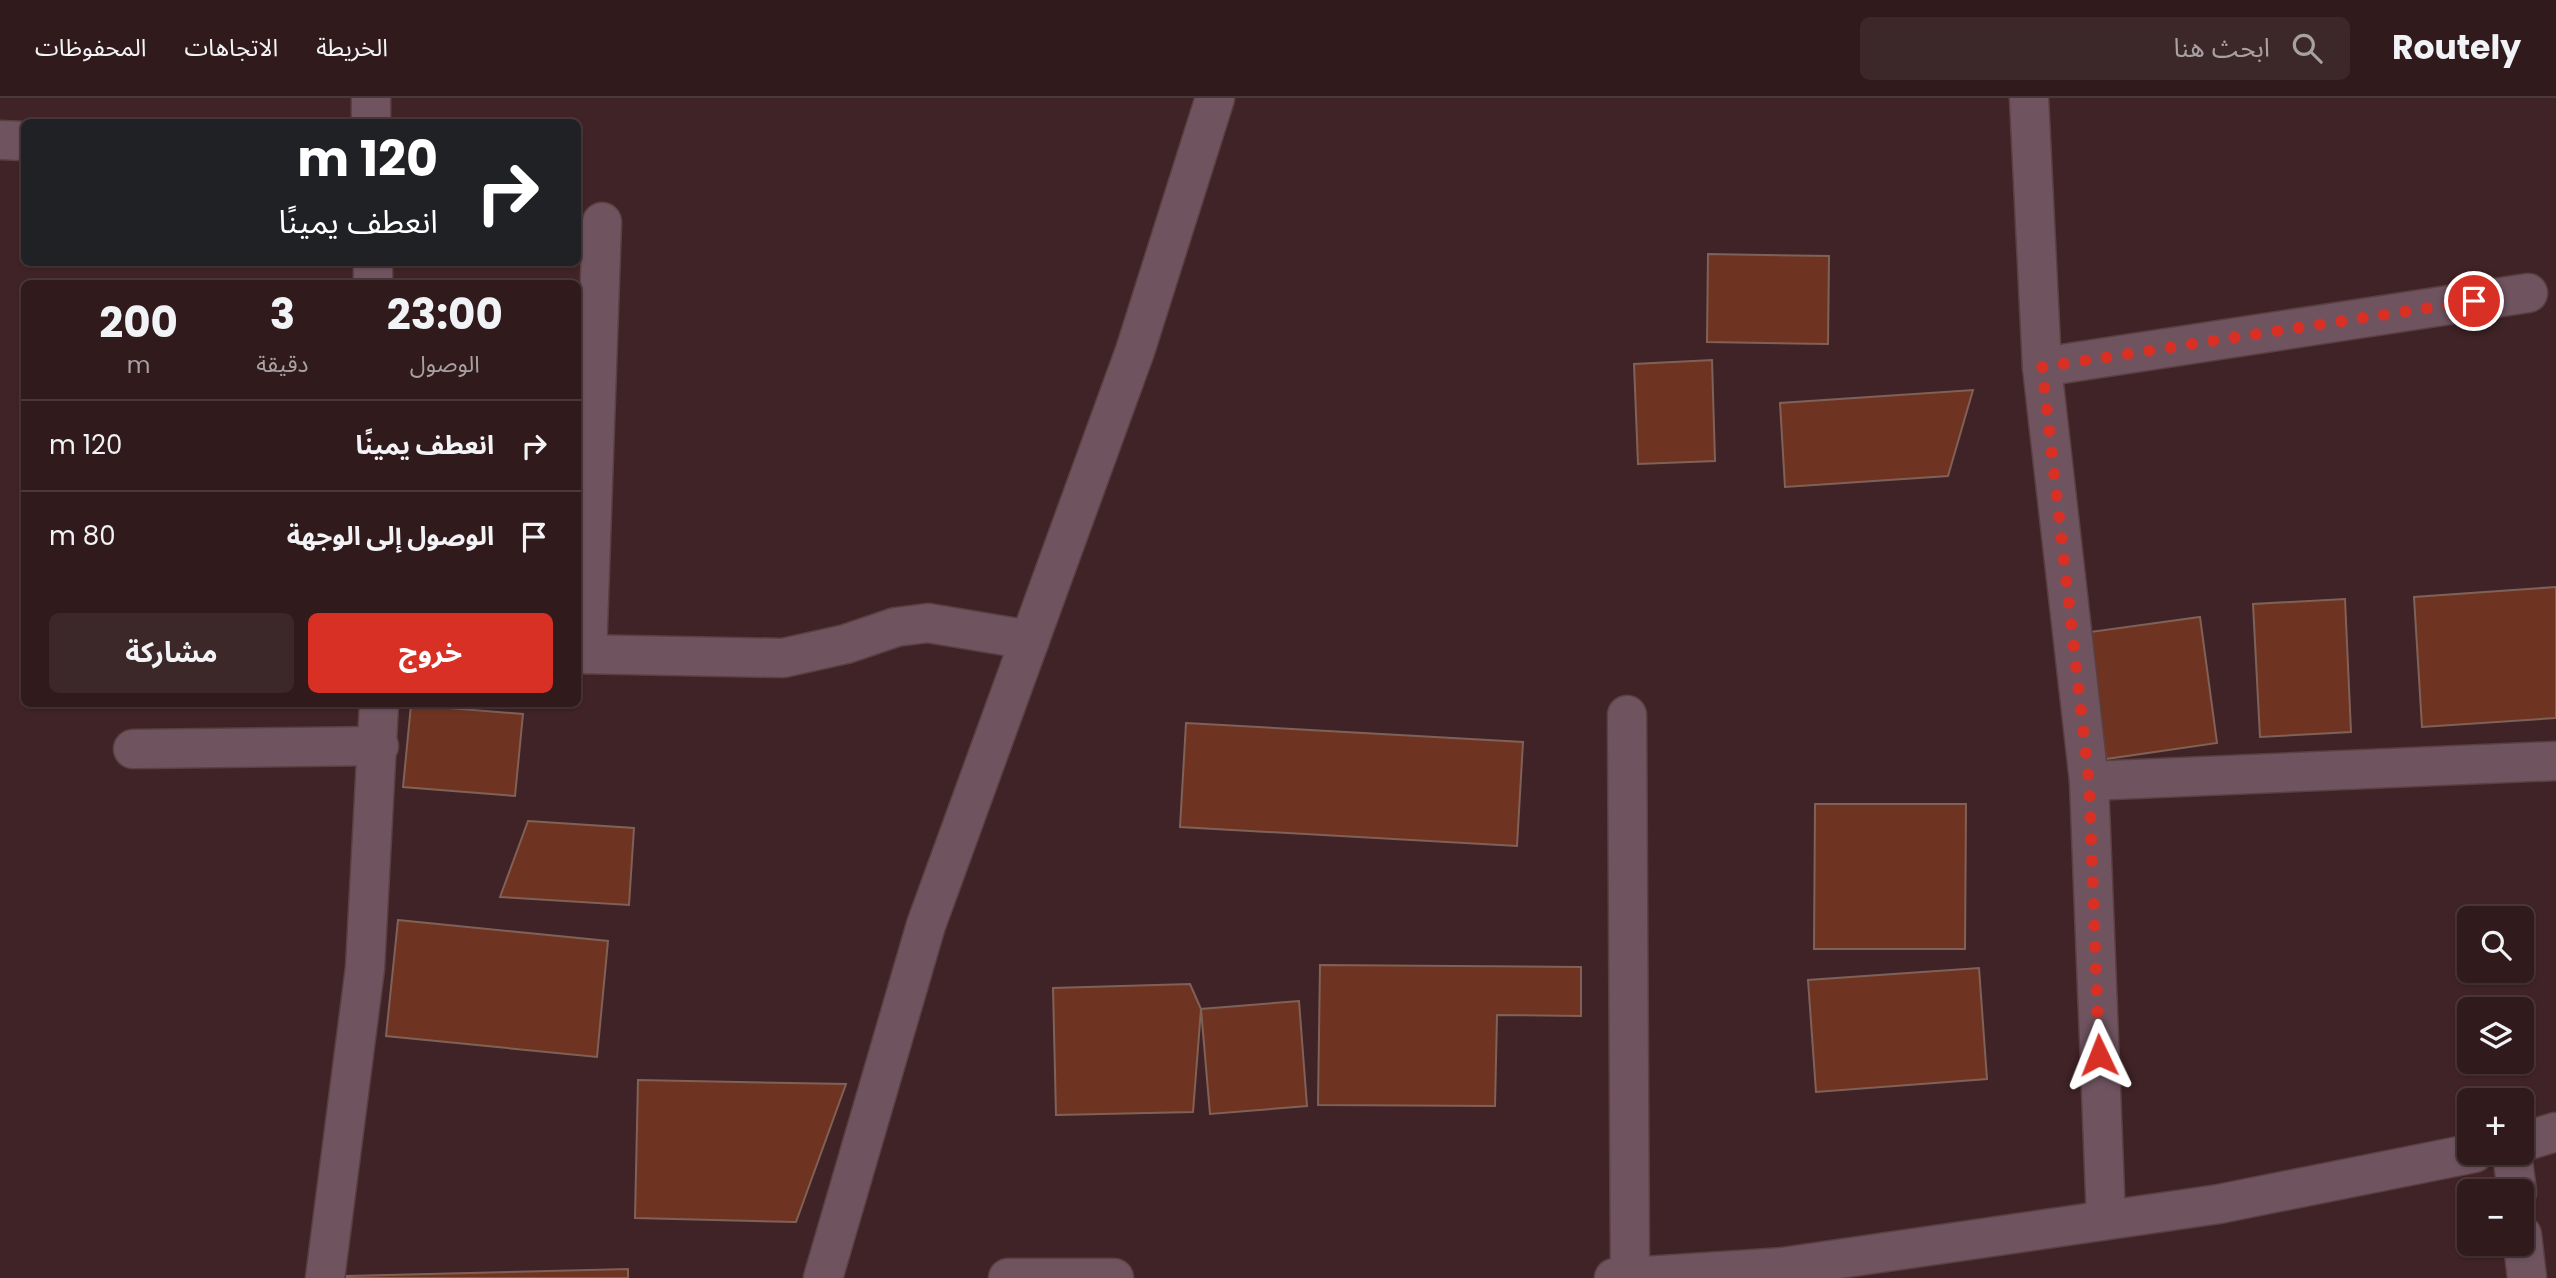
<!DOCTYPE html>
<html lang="ar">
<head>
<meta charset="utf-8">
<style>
  body { margin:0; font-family:Poppins,"Noto Sans Arabic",sans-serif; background:#3c2729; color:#f1f3f6; direction:rtl; height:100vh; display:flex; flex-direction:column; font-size:26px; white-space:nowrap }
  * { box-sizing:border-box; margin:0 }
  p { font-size:23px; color:#a8a1a3 }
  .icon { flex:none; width:38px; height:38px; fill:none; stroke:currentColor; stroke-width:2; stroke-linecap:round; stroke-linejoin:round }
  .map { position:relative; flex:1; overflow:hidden; direction:ltr }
  .panel { position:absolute; left:21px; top:182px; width:560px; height:427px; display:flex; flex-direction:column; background:#301a1c; border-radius:10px; box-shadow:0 2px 5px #0004,0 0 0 2px #4b383b; direction:rtl }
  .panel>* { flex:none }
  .hud { position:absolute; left:21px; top:21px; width:560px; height:147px; border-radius:10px; box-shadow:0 2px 5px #0004,0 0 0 2px #4b383b; direction:rtl; background:#202124; color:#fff; overflow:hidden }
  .tools { position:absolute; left:2457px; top:808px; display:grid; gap:14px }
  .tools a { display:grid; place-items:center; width:77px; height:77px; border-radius:10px; background:#301a1c; box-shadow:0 2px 5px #0004,0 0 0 2px #4b383b; font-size:35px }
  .pin { position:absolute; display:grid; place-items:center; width:60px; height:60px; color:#fff; margin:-30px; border:4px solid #fff; border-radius:50%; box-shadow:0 2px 7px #0007 }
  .me { position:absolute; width:77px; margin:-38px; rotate:358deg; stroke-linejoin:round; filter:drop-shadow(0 0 5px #0008) }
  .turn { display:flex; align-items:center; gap:24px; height:147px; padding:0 28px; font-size:32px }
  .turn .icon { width:91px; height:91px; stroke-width:2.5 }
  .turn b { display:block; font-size:49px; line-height:60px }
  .eta { display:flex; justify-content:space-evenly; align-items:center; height:119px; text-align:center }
  .eta b { font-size:42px; font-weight:700; line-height:49px }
  .action { display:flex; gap:14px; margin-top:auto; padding:14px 28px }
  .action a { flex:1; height:80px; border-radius:10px; background:#d93025; color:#fff; font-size:28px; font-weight:700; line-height:80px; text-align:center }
  .action a+a { background:#3c2729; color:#f1f3f6 }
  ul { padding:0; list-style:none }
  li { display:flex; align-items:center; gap:21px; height:91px; padding:0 28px; border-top:2px solid #4b383b }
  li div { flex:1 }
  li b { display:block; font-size:26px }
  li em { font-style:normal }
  header { display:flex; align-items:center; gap:42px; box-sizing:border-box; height:98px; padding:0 35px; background:#301a1c; border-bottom:2px solid #4b383b }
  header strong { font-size:33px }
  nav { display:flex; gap:38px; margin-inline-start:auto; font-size:24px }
  .search { width:490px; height:63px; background:#3c2729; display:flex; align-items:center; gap:18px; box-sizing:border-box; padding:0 24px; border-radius:10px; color:#a8a1a3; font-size:26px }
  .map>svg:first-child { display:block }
  .building { fill:#6f3322; stroke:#806157; stroke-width:2 }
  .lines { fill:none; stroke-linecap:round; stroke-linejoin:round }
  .minor-casing { stroke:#5a4043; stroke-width:41 }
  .minor { stroke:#6f5460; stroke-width:38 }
  .route { stroke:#d93025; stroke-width:12; stroke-dasharray:0 21.6 }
</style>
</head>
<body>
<header>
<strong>Routely</strong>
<div class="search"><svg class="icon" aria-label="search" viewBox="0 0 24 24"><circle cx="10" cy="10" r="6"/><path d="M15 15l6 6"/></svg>ابحث هنا</div>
<nav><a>الخريطة</a><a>الاتجاهات</a><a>المحفوظات</a></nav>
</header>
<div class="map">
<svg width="2556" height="1180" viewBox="0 0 2556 1180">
  <rect width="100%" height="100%" fill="#402326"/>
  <g class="building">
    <polygon points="1708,156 1829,158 1828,246 1707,244"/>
    <polygon points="1712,262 1715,363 1638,366 1634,266"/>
    <polygon points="1973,292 1948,378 1785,389 1780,305"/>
    <polygon points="2556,489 2556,620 2422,629 2414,499"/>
    <polygon points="2345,501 2351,634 2260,639 2253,506"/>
    <polygon points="2200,519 2217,645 2106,661 2090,534"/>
    <polygon points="411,607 523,616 515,698 403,689"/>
    <polygon points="1186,625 1523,644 1517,748 1180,729"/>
    <polygon points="1815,706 1966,706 1965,851 1814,851"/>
    <polygon points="528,723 634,730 629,807 500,799"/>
    <polygon points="398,822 608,843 597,959 386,938"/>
    <polygon points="1320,867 1581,869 1581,918 1497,917 1495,1008 1318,1007"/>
    <polygon points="1979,870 1987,981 1816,994 1808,882"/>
    <polygon points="1190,886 1201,911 1193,1014 1056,1017 1053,890"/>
    <polygon points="1299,903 1307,1008 1210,1016 1201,911"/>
    <polygon points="638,982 846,986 796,1124 635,1120"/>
    <polygon points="628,1171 628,1180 347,1180 347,1178"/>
  </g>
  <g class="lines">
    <defs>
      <g id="minor">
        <polyline points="371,0 371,24"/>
        <polyline points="2029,0 2042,269 2089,683 2106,1121"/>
        <polyline points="0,42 24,43"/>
        <polyline points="373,164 373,186"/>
        <polyline points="2042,269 2528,195"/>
        <polyline points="578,556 783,560 846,546 896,529 928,525 1030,542"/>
        <polyline points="587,556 602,124"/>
        <polyline points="1627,617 1630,1179"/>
        <polyline points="133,651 379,648"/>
        <polyline points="2089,683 2556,663"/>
        <polyline points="2522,1044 2556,1034"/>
        <polyline points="2512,1055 2517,1094"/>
        <polyline points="2522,1137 2527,1180"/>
        <polyline points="325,1180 365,870 379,606"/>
        <polyline points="823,1180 926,827 1135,253 1215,0"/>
        <polyline points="1008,1180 1114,1180"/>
        <polyline points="1614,1180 1783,1169 2219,1106 2474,1055"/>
      </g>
    </defs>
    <use href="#minor" class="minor-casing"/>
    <use href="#minor" class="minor"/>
  </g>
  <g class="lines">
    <polyline class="route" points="2099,957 2089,683 2042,269 2474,203"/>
  </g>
</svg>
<div class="tools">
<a><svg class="icon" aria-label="search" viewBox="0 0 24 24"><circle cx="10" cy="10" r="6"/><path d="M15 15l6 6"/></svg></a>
<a><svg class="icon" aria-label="layers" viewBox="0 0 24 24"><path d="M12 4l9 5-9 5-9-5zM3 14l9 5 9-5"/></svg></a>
<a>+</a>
<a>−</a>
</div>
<div class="pin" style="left:2474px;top:203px;background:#d93025"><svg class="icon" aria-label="arrive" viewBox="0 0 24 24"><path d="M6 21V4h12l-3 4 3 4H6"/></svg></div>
<svg class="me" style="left:2099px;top:957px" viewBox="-20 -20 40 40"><path d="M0-17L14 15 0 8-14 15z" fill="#d93025" stroke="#fff" stroke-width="4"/></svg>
<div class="hud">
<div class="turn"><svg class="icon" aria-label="right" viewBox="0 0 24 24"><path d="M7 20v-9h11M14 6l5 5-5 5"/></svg><div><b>120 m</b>انعطف يمينًا</div></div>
</div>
<section class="panel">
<div class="eta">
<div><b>23:00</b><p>الوصول</p></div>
<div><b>3</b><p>دقيقة</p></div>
<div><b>200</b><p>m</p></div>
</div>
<ul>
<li><svg class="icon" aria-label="right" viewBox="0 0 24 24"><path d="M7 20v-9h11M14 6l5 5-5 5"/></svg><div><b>انعطف يمينًا</b></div><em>120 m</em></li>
<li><svg class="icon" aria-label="arrive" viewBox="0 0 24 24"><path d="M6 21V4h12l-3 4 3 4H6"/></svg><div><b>الوصول إلى الوجهة</b></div><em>80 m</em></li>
</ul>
<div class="action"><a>خروج</a><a>مشاركة</a></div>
</section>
</div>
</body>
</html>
